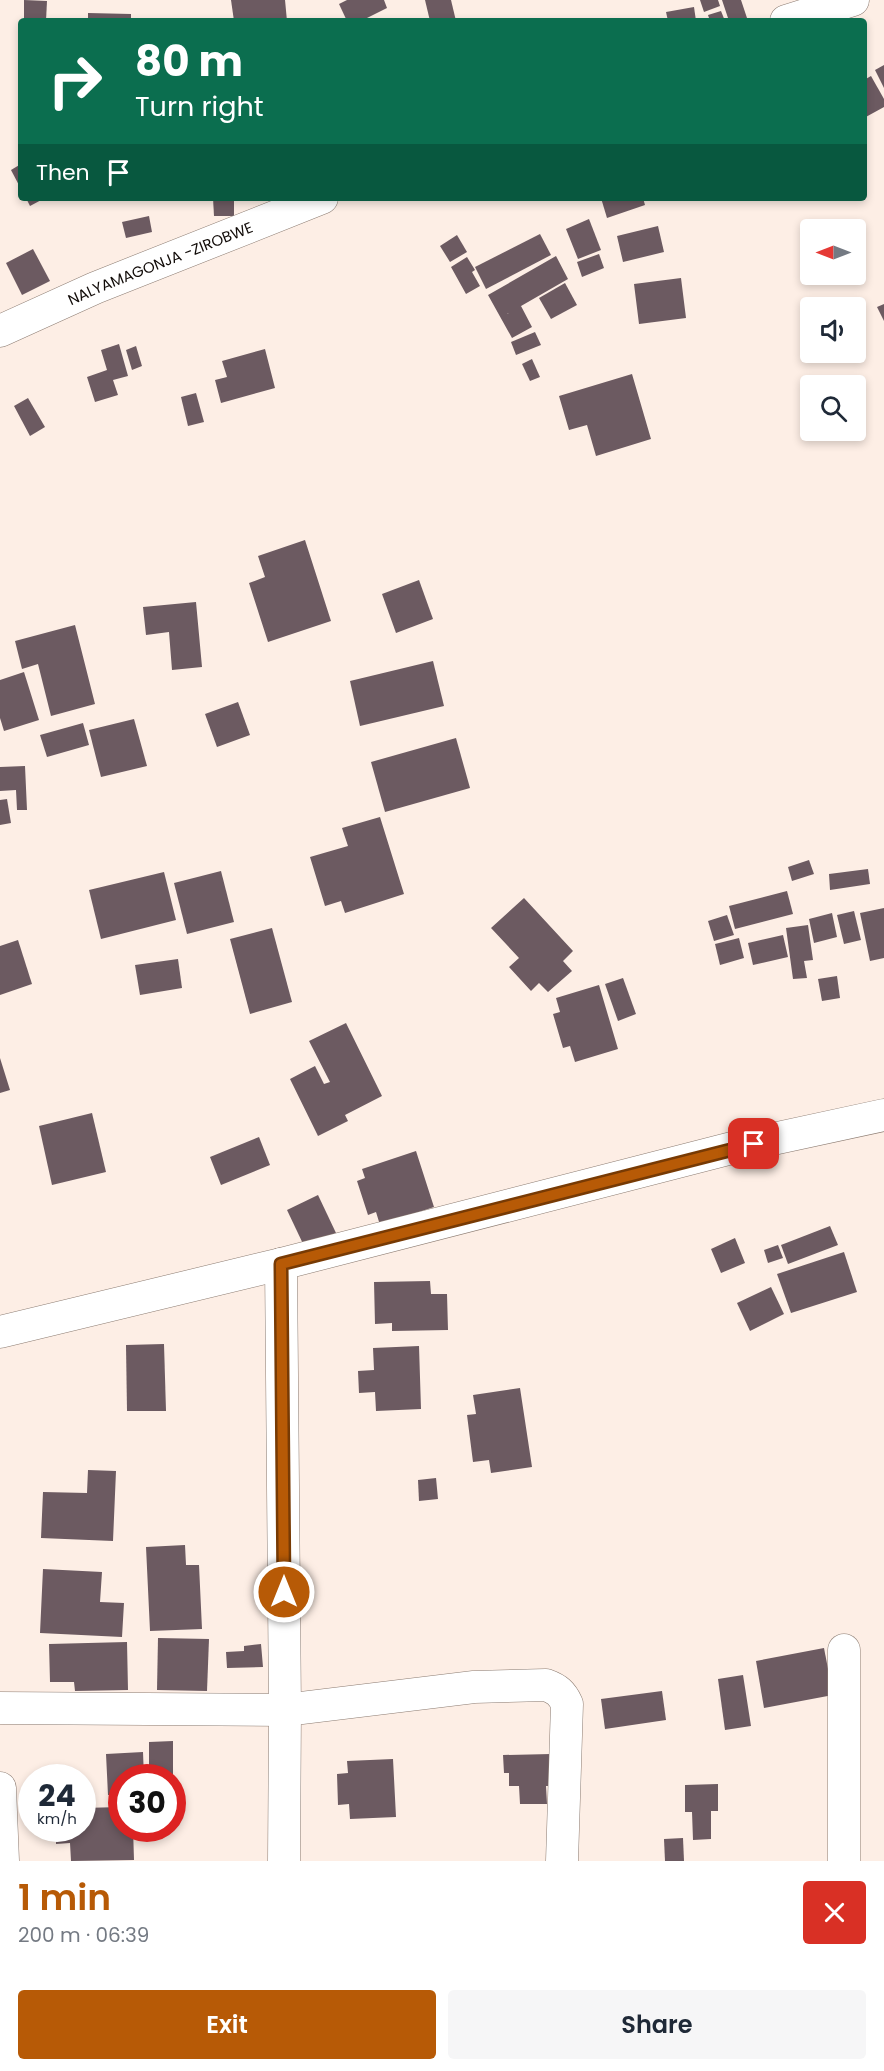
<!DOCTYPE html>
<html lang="en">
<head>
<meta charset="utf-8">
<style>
  body { margin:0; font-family:Poppins,sans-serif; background:#f6f6f7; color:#1f2937; height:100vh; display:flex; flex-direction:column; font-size:22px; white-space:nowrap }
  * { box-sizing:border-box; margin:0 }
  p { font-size:20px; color:#747a83 }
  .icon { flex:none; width:33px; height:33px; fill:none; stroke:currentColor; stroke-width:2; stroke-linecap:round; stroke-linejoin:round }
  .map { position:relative; height:1861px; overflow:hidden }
  .sheet { display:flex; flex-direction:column; background:#fff; flex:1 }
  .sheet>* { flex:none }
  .guide { position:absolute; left:18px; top:18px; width:849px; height:183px; border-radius:6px; box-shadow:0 3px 9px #0003; background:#0b6e4f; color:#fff; overflow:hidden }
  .needle { width:39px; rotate:270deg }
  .buttons { position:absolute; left:800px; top:219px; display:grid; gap:12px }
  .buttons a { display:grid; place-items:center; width:66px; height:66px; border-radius:6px; background:#fff; box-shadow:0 3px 9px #0003; font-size:30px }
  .speed { position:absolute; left:18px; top:1764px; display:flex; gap:12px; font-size:30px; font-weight:700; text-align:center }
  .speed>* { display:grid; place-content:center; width:78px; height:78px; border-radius:50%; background:#fff; box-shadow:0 3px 9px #0003; line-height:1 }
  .speed small { font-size:15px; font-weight:400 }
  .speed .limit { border:9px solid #d22; background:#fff; color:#111 }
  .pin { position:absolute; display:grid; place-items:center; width:51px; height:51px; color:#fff; margin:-26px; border-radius:12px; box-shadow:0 3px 9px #0006 }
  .me { position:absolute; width:66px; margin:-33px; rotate:0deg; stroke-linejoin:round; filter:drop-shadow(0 0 4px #0008) }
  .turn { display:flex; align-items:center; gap:21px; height:126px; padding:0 18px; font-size:27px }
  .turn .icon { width:78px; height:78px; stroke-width:2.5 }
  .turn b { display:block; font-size:42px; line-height:51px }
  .then { display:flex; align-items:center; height:57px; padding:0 18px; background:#0003; gap:12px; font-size:22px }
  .round { display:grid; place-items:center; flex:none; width:63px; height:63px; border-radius:6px; background:#f6f6f7 }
  .summary { display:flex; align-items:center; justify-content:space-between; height:102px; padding:0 18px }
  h1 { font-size:36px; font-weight:600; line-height:45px; color:#b75a06 }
  .action { display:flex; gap:12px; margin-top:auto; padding:12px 18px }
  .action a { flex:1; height:69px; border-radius:6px; background:#b75a06; color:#fff; font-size:24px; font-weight:600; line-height:69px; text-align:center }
  .action a+a { background:#f6f6f7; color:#1f2937 }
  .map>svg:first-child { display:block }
  .building { fill:#6c5a61 }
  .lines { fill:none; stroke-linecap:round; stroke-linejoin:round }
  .minor-casing { stroke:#8c7c72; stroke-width:33 }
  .minor { stroke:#fff; stroke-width:32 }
  .route-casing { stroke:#773a04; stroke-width:15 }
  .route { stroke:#b75a06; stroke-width:10 }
  .labels { text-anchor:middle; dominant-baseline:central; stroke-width:4.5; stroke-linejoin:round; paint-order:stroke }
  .street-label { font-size:15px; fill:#100a07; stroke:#fff }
</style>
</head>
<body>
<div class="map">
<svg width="884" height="1861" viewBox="0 0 884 1861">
  <rect width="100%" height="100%" fill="#fdeee5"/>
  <g class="building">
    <polygon points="24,0 47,1 46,21 24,21"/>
    <polygon points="231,0 285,0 287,21 234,21"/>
    <polygon points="347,0 384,0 387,8 361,21 347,21 339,4"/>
    <polygon points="425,0 451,0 456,21 430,21"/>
    <polygon points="700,0 718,0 720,6 704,12"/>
    <polygon points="722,0 741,0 748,21 729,21"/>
    <polygon points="694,7 696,21 668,21 666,12"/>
    <polygon points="721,11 725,21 710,21 708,15"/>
    <polygon points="88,13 131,14 131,21 88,21"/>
    <polygon points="884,65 884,88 875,70"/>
    <polygon points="871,76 884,99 884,107 864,118 864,80"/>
    <polygon points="21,164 21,189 11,170"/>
    <polygon points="26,198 45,198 30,206"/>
    <polygon points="213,198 234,198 234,216 214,216"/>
    <polygon points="601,198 643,198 645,205 607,218"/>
    <polygon points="149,216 152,232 126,238 122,222"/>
    <polygon points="589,219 601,250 578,259 566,229"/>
    <polygon points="658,226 664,252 623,262 617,236"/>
    <polygon points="540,234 551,255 486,289 475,267"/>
    <polygon points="457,235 467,252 450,262 440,246"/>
    <polygon points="33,249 50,281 22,295 6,263"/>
    <polygon points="599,254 604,268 582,277 577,262"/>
    <polygon points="556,256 568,279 507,314 521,306 532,327 512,338 488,295"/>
    <polygon points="467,257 475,270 472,272 480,286 466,294 451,267"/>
    <polygon points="681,278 686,318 639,324 634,284"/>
    <polygon points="565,283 577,305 551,319 539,298"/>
    <polygon points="884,304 884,321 877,307"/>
    <polygon points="535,332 541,345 516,355 511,342"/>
    <polygon points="119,344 128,376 113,380 118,395 95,402 87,377 107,370 101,350"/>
    <polygon points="136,346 142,366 132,370 126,350"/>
    <polygon points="265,349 275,388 221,403 215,380 227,377 222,361"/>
    <polygon points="532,359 540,377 530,381 522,364"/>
    <polygon points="632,374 651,439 596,456 587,425 569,430 559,396"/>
    <polygon points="196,393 204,422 188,426 181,397"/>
    <polygon points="28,398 45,427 30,436 14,406"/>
    <polygon points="305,540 331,621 268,642 249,583 265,577 258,556"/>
    <polygon points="419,580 433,619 396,633 382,594"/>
    <polygon points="196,602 202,667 172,670 169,632 146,635 143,607"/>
    <polygon points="75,625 95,704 51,716 38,664 22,669 15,641"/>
    <polygon points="433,661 444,706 360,726 350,681"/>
    <polygon points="24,672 39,720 4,731 0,718 0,680"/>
    <polygon points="238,702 250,735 217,747 205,714"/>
    <polygon points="134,719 147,766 101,777 89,730"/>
    <polygon points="83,723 89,745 47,757 40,735"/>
    <polygon points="456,738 470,788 385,812 371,762"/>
    <polygon points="25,766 27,810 17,810 16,790 0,791 0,767"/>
    <polygon points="7,799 11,823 0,825 0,800"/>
    <polygon points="380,817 404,894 345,913 341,901 325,906 310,857 348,846 342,828"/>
    <polygon points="809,860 814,874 792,881 788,867"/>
    <polygon points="868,869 870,884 830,890 829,874"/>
    <polygon points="221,871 234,922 187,934 174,883"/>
    <polygon points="164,872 176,920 101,939 89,890"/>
    <polygon points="787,891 793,914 735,929 729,906"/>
    <polygon points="524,898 573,951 563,961 572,971 548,992 539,983 531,991 509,967 519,958 491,928"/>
    <polygon points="884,908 884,958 870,961 860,913"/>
    <polygon points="854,911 861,940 844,944 837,915"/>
    <polygon points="832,913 837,937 814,943 809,919"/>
    <polygon points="727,915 734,935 714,941 708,921"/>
    <polygon points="808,925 813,960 804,961 807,978 793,979 786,928"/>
    <polygon points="272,928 292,1002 250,1014 230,939"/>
    <polygon points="783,935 788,957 753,965 748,943"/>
    <polygon points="739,938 744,958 720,965 715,944"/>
    <polygon points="18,940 32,984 0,995 0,946"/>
    <polygon points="178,959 182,988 140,995 135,965"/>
    <polygon points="837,976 840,998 822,1001 818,979"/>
    <polygon points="623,978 636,1014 618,1021 605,984"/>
    <polygon points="599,985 618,1049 575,1062 570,1046 563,1048 553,1014 560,1012 556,998"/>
    <polygon points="346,1023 382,1096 345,1115 348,1121 318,1136 290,1079 315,1066 324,1084 330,1082 309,1041"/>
    <polygon points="0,1058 10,1090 0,1093"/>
    <polygon points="92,1113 106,1172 52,1185 39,1126"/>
    <polygon points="259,1137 270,1165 221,1185 210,1157"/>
    <polygon points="416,1151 434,1207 380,1225 376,1212 368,1215 357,1181 365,1178 362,1169"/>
    <polygon points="318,1195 336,1233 305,1248 287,1210"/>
    <polygon points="830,1226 838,1245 788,1264 781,1245"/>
    <polygon points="735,1238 745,1263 721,1273 711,1249"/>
    <polygon points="778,1245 783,1258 768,1263 764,1250"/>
    <polygon points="844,1252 857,1292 791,1313 777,1274"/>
    <polygon points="430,1281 431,1294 447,1294 448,1330 392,1331 392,1323 375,1324 374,1282"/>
    <polygon points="771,1287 784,1314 750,1331 737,1303"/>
    <polygon points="164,1344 166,1411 127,1411 126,1345"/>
    <polygon points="419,1346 421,1409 376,1411 375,1392 359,1393 358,1371 374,1370 373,1348"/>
    <polygon points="520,1388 532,1467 491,1473 489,1460 473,1462 467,1415 476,1414 473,1395"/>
    <polygon points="88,1470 116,1471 113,1541 41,1538 43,1492 87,1493"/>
    <polygon points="436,1478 438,1499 419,1501 418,1480"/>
    <polygon points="185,1545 186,1565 199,1565 202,1629 150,1631 146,1547"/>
    <polygon points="43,1569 102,1572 100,1602 124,1603 122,1637 40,1633"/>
    <polygon points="158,1638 209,1639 207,1691 157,1690"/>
    <polygon points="127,1642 128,1690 75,1691 74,1682 50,1682 49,1644"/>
    <polygon points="261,1644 263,1667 227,1668 226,1652 244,1651 244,1646"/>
    <polygon points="824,1648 833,1695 764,1708 756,1661"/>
    <polygon points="743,1675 751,1726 725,1730 718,1679"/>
    <polygon points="662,1691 666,1720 605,1729 601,1699"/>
    <polygon points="173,1741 173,1778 149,1778 149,1742"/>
    <polygon points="143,1752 144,1778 122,1778 122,1795 108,1795 106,1754"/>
    <polygon points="551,1754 551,1786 546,1786 547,1804 520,1804 519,1786 509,1786 509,1773 504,1773 503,1755"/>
    <polygon points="393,1759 396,1817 350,1819 349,1804 338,1805 337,1774 348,1773 347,1761"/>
    <polygon points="718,1784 718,1811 711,1811 711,1839 693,1840 692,1812 685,1812 685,1785"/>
    <polygon points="122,1807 122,1828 133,1828 134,1860 71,1861 70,1843 56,1844 56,1828 82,1828 82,1808"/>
    <polygon points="683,1838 684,1861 665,1861 664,1839"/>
  </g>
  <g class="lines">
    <defs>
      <g id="minor">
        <polyline points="786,21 853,0"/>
        <path id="s1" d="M0 331 95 288 322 198"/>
        <polyline points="281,1264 285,1710 284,1861"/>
        <polyline points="0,1332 281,1264 732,1148 884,1115"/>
        <polyline points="844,1650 844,1861"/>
        <path d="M0 1708 285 1710 474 1687 546 1685C557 1689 562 1693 567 1704L562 1861"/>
        <polyline points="0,1788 3,1861"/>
      </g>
    </defs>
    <use href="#minor" class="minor-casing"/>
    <use href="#minor" class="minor"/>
  </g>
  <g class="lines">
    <defs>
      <polyline id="route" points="284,1592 281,1264 754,1144"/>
    </defs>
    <use href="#route" class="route-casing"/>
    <use href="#route" class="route"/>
  </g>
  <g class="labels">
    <g class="street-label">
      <text stroke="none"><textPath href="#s1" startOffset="174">NALYAMAGONJA -ZIROBWE</textPath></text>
    </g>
  </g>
</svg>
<div class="buttons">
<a><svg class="needle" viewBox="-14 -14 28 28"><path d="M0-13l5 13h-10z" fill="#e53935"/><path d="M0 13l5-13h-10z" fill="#747a83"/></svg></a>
<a><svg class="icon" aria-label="sound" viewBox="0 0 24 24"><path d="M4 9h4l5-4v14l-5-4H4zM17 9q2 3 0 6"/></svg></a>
<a><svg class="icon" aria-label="search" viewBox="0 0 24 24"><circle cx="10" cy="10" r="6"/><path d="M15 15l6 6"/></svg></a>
</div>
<div class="speed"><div>24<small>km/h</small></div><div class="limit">30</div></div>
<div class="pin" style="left:754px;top:1144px;background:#d93025"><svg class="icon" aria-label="arrive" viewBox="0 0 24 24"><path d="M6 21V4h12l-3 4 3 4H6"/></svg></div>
<svg class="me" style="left:284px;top:1592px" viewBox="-20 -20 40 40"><circle r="17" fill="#b75a06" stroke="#fff" stroke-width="3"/><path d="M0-11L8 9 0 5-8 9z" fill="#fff"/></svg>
<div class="guide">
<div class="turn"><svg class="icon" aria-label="right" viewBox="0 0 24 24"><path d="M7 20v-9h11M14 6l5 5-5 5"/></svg><div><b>80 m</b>Turn right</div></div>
<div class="then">Then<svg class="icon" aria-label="arrive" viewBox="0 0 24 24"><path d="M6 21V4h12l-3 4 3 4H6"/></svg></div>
</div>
</div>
<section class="sheet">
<div class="summary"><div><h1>1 min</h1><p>200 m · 06:39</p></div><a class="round" style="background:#d93025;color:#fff"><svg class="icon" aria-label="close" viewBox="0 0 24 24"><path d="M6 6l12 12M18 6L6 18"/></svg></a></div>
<div class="action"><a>Exit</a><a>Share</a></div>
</section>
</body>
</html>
